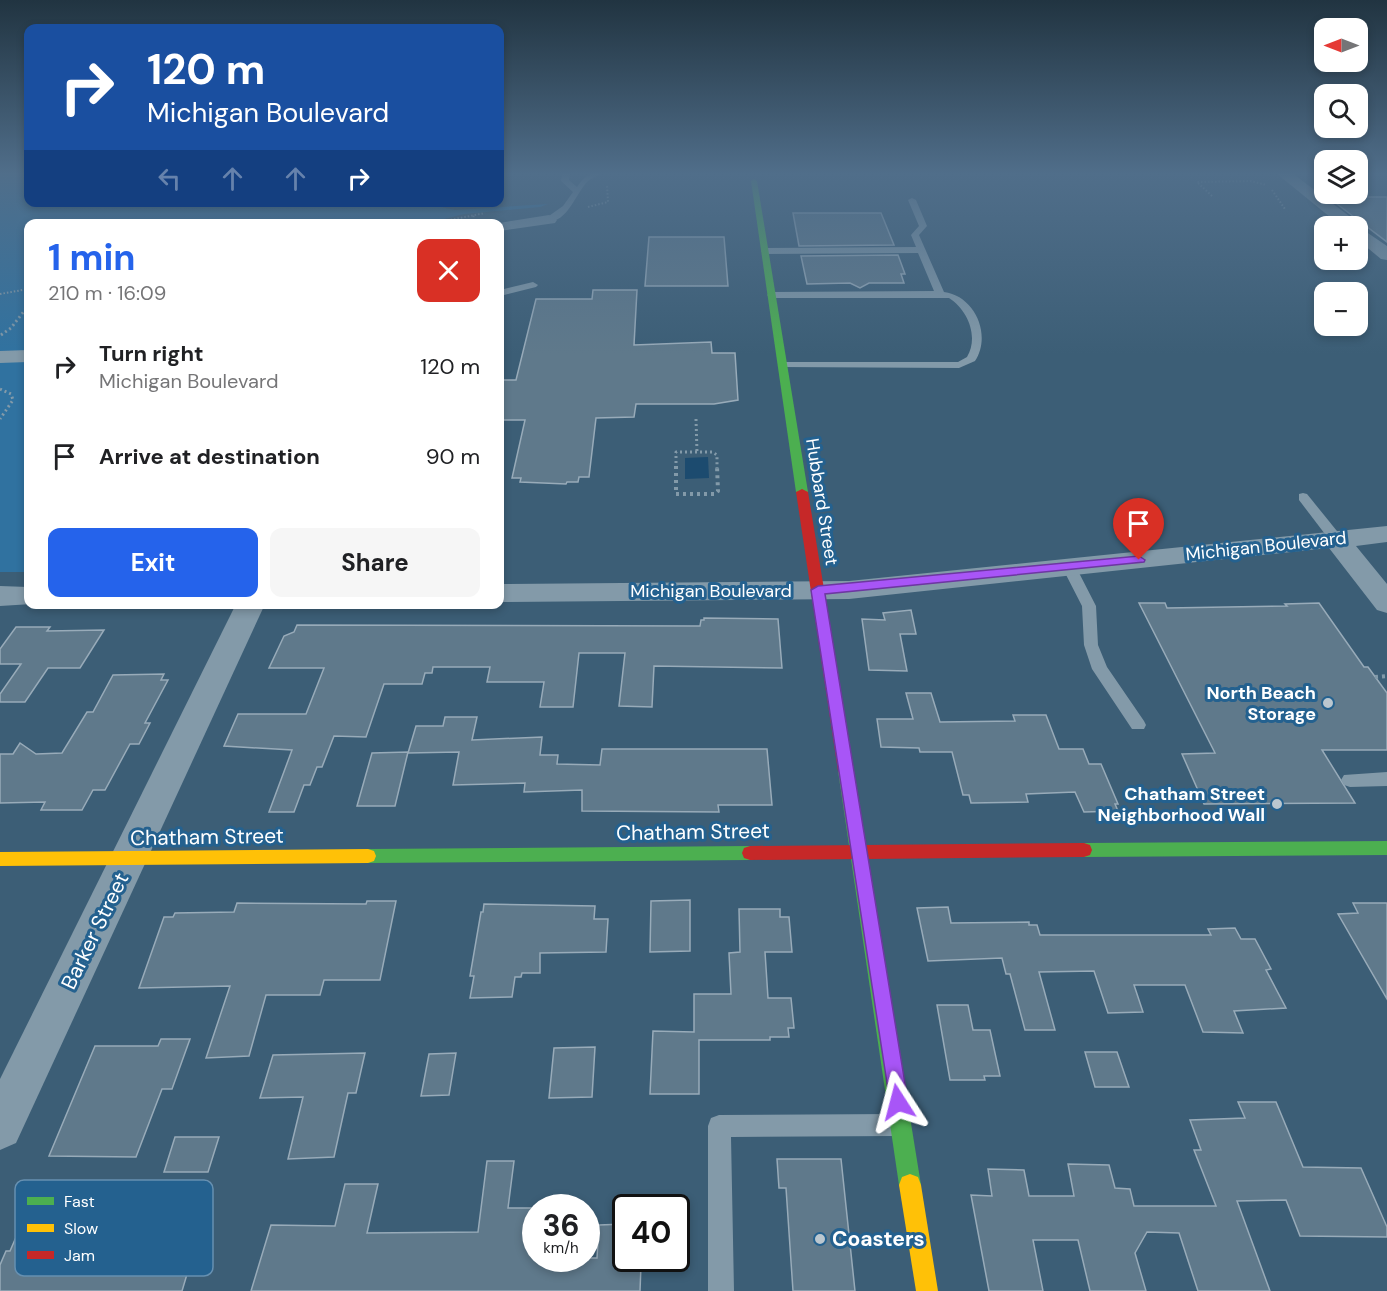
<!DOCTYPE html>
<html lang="en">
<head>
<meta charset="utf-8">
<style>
  body { margin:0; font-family:"DM Sans",sans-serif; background:#f6f6f6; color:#202124; height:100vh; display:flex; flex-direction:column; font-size:22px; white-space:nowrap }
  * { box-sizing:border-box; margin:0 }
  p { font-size:20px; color:#757577 }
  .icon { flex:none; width:33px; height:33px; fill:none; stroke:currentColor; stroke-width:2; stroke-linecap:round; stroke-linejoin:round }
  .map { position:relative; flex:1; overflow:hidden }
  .panel { position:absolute; left:24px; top:219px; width:480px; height:390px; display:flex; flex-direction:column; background:#fff; border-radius:12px; box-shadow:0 3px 9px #0003 }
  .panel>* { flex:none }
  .hud { position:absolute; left:24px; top:24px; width:480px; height:183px; border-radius:12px; box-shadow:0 3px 9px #0003; background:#1a4fa0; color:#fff; overflow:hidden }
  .needle { width:39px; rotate:270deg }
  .controls { position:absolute; left:1314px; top:18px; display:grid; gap:12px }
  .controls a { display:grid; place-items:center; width:54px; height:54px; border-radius:12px; background:#fff; box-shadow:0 3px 9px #0003; font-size:30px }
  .speed { position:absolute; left:522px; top:1194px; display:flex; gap:12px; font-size:30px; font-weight:700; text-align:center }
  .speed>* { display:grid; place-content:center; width:78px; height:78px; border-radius:50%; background:#fff; box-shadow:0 3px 9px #0003; line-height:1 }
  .speed small { font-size:15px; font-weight:400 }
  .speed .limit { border:3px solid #111; border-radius:9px; background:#fff; color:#111 }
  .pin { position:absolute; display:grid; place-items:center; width:51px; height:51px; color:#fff; margin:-62px -26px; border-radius:50% 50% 50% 0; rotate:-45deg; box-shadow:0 0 6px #0007 }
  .pin .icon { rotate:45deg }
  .me { position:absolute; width:66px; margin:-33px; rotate:351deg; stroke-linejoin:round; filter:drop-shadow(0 0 4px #0008) }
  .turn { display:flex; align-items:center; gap:21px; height:126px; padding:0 24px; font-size:27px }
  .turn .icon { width:78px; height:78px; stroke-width:2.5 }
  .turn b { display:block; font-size:42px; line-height:51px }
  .lanes { display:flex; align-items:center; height:57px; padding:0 24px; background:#0003; justify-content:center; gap:30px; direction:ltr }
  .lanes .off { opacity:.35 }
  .round { display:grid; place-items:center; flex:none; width:63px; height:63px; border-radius:12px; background:#f6f6f6 }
  .summary { display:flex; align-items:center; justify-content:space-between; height:102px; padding:0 24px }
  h1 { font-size:36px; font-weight:700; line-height:45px; color:#2563eb }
  .action { display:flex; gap:12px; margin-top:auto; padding:12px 24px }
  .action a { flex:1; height:69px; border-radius:12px; background:#2563eb; color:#fff; font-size:24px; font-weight:700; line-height:69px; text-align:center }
  .action a+a { background:#f6f6f6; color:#202124 }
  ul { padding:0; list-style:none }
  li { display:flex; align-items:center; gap:18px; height:90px; padding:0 24px }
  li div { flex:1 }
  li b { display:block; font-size:22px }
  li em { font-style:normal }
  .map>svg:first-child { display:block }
  .green { fill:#3072a0 }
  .water { fill:#1c4b6f }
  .building { fill:#5f798b; stroke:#98abb9; stroke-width:1.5 }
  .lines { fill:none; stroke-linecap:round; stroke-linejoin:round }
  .path-far2 { stroke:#839aa9; stroke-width:2; stroke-dasharray:1.5 2; stroke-linecap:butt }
  .path-far1 { stroke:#839aa9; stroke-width:3; stroke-dasharray:2 3; stroke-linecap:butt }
  .path { stroke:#839aa9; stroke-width:4; stroke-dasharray:3 4; stroke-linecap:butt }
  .lane { fill:#839aa9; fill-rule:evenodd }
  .street { fill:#839aa9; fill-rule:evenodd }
  .fast { fill:#4caf50; fill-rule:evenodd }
  .slow { fill:#ffc107; fill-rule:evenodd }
  .jam { fill:#c62828; fill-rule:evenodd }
  .route { fill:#a855f7; stroke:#6d37a1; stroke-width:1.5 }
  .poi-dot { fill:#bbc7cf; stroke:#24618f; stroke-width:2 }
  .labels { text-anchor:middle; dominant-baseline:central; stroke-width:6; stroke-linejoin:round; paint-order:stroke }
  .street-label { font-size:18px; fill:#fff; stroke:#24618f }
  .poi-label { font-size:18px; font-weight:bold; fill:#fff; stroke:#24618f; text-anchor:end }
  .near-street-label { font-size:21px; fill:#fff; stroke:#24618f }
  .near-poi-label { font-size:21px; font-weight:bold; fill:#fff; stroke:#24618f; text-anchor:start }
  .key { fill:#24618f; stroke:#6690b1; stroke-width:1.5 }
  .key-label { font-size:16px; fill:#fff }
</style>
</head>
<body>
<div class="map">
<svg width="1387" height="1291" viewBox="0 0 1387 1291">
  <rect width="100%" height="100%" fill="#3c5e76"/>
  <polygon class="green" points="0,173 28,173 28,202 439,202 441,207 455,210 548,204 540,207 464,214 424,224 28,224 28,572 0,572"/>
  <polygon class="water" points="708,457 709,478 685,479 685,458"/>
  <g class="building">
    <polygon points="1328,197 1387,197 1387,242 1358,220"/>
    <polygon points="793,213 881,213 894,245 799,246"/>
    <polygon points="649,237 724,237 728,286 645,286"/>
    <polygon points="898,255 905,274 901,274 904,283 869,283 860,288 850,283 807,284 801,256"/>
    <polygon points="593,290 637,290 634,345 711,342 712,353 735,353 738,400 714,404 636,404 634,417 596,418 589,477 579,477 578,482 567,482 566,484 520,482 521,478 512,478 525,420 500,420 500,380 516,380 536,299 592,299"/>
    <polygon points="1139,603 1165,603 1167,608 1287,606 1285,604 1319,603 1364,667 1368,667 1387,693 1387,750 1322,750 1355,803 1204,804 1182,754 1215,753"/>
    <polygon points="911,610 916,634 900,634 907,671 869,670 862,619 885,620 883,613"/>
    <polygon points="704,618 778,619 782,668 654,666 652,707 619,706 625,653 579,653 573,707 540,707 544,682 487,682 490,667 433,667 432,673 425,673 422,684 384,684 366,737 334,736 322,767 317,767 310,785 304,785 294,812 269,812 292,750 224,746 238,714 306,714 324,668 269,668 284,636 294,632 297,625 700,626 701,620 704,620"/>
    <polygon points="16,627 50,627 47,631 104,630 80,668 48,668 25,702 0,702 0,694 21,664 0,664 0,649"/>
    <polygon points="164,674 161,680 168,680 145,723 150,723 139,744 130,744 105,790 93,790 82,810 41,810 45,802 0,803 0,754 13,754 20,743 36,754 62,753 87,712 93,712 113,675"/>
    <polygon points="906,693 931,693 940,722 1015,721 1013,715 1046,715 1059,749 1083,749 1089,764 1101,764 1118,804 1115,804 1118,811 1084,812 1075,792 1026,794 1028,802 971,803 969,795 963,795 952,752 920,752 919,748 881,747 877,719 913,719"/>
    <polygon points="445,717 477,717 472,740 542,737 540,755 558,755 557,764 600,765 602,749 767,749 772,805 718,805 719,812 582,811 582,790 524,792 525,783 453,785 459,752 408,753 416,726 443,726"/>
    <polygon points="408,752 395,806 357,806 372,753"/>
    <polygon points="690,900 690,951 650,952 651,901"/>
    <polygon points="367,901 396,901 380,980 324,980 320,995 266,995 249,1056 206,1058 230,986 139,988 164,917 173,917 175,913 234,912 237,903 366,904"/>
    <polygon points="1353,903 1387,903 1387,999 1338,914 1358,913"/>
    <polygon points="484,904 595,906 594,919 608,919 606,952 540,953 540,973 522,973 521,977 515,977 512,997 470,998 474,976 470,976 481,912 483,912"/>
    <polygon points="948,907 951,923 1029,922 1029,925 1037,925 1040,935 1211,935 1208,929 1235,928 1241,939 1255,939 1271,969 1266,970 1286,1008 1234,1011 1243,1033 1203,1032 1185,985 1134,985 1143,1012 1108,1013 1094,971 1039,972 1055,1030 1025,1030 1010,974 1006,974 1002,958 928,961 917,908"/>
    <polygon points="739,909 780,909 780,917 789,917 792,952 765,952 768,998 791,998 794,1028 788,1028 789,1037 770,1037 770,1040 699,1040 699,1094 650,1094 653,1031 694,1032 694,994 731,994 729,953 740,952"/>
    <polygon points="937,1005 968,1005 973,1030 990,1030 1000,1076 984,1076 985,1080 950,1080"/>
    <polygon points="161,1039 190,1039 172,1089 162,1089 136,1157 49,1156 95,1046 158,1046"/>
    <polygon points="595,1047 592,1097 549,1098 554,1048"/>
    <polygon points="1085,1052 1117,1052 1129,1087 1095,1087"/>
    <polygon points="365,1053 356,1093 348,1093 334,1157 288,1159 303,1097 260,1098 273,1055"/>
    <polygon points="456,1053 449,1095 421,1096 429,1054"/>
    <polygon points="1238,1102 1276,1102 1303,1167 1361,1168 1387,1227 1387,1237 1300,1236 1286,1200 1237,1201 1270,1291 1198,1291 1179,1233 1147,1232 1135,1253 1146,1291 1090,1291 1078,1240 1033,1240 1043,1291 989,1291 971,1195 992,1196 988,1169 1024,1170 1029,1196 1074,1196 1068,1164 1109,1165 1115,1188 1130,1189 1134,1206 1216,1206 1194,1150 1201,1150 1190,1120 1245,1118"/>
    <polygon points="175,1137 219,1137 208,1172 164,1172"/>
    <polygon points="777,1159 841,1159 855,1291 793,1291 786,1188 779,1188"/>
    <polygon points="487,1161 514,1161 508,1208 536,1208 536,1258 597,1258 599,1225 626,1224 626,1258 636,1258 635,1265 641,1265 640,1291 251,1291 271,1225 335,1226 345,1184 378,1184 367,1233 478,1232"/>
    <polygon points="80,1218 67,1249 69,1251 120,1251 126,1236 199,1234 182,1291 0,1291 0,1265 6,1251 10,1251 24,1219"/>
  </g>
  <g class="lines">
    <g class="path-far2">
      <polyline points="1272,190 1285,209"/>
      <polyline points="1212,196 1197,182 1250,181 1267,185"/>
      <polyline points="588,207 608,202 607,186"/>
      <polyline points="430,224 485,213"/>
      <polyline points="472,224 474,214"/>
      <polyline points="0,294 28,289"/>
    </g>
    <g class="path-far1">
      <polyline points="1,335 11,328 28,306"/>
      <polyline points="0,389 11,394 13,400 0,419"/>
      <polyline points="696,419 697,452"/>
      <polyline points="676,468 676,452 712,452 717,455 717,468"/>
    </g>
    <g class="path">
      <polyline points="676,466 676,494 715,494 718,491 717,466"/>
      <polyline points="1375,677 1387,676"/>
    </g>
    <g class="lane">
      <path d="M562 173H570L569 180 577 187C584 177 588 173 601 173 597 176 592 178 588 181 575 194 568 223 546 222V218L563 206 573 192 561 181Z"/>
      <path d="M912 198 916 200 927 226 919 235 944 292C975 296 992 335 975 361L959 368 779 367 778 365 783 362H958L967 357C979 337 968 310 949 298H772L767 295 772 292 934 291 918 253 765 254 761 251 765 248 916 247 911 235 919 226 908 200Z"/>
      <polygon points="533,282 538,285 536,287 500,296 500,290"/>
      <polygon points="1303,493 1307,494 1341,536 1343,539 1341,542 1331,542 1299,500 1299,494"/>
      <polygon points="1069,563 1076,567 1096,606 1098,645 1107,667 1144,721 1146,725 1144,729 1132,729 1092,669 1084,645 1082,606 1062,567"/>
      <polygon points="1387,772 1387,786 1350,787 1344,785 1341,780 1344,775"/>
      <polygon points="896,1114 904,1117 907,1125 904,1133 896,1136 731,1137 734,1291 708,1291 708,1126 711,1118 719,1115"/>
    </g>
    <g class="street">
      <polygon points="1276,173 1292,173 1357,222 1359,227 1387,246 1387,260 1381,259 1358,240 1358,226 1341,226"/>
      <polygon points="549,215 557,220 555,223 500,231 500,224 493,224"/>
      <polygon points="28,350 28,362 0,363 0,351"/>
      <polygon points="1387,526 1387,542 1356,546 1387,584 1387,613 1377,610 1329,548 849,599 500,602 500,584 849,581"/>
      <polygon points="0,586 28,587 28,604 32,604 0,606"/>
      <polygon points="236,604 265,604 16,1143 0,1150 0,1079"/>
    </g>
    <g class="fast">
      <polygon points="754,179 757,181 808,492 802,495 796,492 751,181"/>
      <polygon points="846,765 851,767 854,771 921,1185 918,1193 910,1196 902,1193 899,1185 838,771 841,767"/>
      <polygon points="1387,841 1387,855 1084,857 1078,855 1076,850 1078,845 1084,843"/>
      <polygon points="750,846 756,848 758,853 756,858 750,860 368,863 362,861 360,856 362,851 368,849"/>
    </g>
    <g class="slow">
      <polygon points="368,849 374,851 376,856 374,861 368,863 0,866 0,852"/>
      <polygon points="910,1174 918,1177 921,1185 938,1291 916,1291 899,1185 902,1177"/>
    </g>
    <g class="jam">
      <polygon points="802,489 808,492 854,771 851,775 846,777 841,775 838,771 796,492"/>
      <polygon points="1084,843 1090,845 1092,850 1090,855 1084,857 750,860 744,858 742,853 744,848 750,846"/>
    </g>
  </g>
  <linearGradient id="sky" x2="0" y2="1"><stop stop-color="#213441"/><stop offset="0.49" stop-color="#506e8a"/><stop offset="1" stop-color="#506e8a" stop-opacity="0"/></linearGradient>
  <rect width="1387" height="354" fill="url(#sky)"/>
  <polygon class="route" points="1139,556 1145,560 1144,562 825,594 908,1102 905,1109 898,1112 891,1109 811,590 818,586"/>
  <g class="poi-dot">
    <circle cx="1328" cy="703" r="6"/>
    <circle cx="1277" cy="804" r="6"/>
    <circle cx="820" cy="1239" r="6"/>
  </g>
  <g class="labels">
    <g class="street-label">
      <text transform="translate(822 502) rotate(81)">Hubbard Street</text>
      <text transform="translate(1266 546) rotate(-6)">Michigan Boulevard</text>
      <text x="711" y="591">Michigan Boulevard</text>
    </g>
    <g class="poi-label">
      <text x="1316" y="693">North Beach<tspan x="1316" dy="21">Storage</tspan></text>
      <text x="1265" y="794">Chatham Street<tspan x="1265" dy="21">Neighborhood Wall</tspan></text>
    </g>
    <g class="near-street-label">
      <text transform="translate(693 832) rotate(-1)">Chatham Street</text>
      <text transform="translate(207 837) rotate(-1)">Chatham Street</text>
      <text transform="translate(95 931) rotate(-64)">Barker Street</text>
    </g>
    <g class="near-poi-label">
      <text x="832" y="1239">Coasters</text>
    </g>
  </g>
  <rect x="15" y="1180" width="198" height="96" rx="9" class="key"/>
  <rect x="27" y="1197" width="27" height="8" fill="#4caf50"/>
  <rect x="27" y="1224" width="27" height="8" fill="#ffc107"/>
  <rect x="27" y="1251" width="27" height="8" fill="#c62828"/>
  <g class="key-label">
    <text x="64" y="1207">Fast</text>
    <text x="64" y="1234">Slow</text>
    <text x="64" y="1261">Jam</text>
  </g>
</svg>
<div class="controls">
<a><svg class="needle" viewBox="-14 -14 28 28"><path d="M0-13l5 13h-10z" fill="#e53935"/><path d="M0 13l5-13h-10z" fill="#757577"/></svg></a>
<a><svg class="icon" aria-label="search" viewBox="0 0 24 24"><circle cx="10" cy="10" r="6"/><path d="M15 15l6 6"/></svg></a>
<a><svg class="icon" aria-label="layers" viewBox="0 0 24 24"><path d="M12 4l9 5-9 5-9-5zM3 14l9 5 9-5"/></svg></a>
<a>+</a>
<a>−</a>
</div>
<div class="speed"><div>36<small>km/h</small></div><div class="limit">40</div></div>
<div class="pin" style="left:1139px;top:560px;background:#d93025"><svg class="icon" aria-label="arrive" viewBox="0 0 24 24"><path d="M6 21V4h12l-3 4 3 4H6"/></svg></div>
<svg class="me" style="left:898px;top:1102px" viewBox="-20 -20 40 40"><path d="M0-17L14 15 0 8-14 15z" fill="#a855f7" stroke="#fff" stroke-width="4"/></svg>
<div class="hud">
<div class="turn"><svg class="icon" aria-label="right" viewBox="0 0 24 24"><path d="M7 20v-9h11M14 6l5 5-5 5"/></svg><div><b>120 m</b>Michigan Boulevard</div></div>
<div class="lanes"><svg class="icon off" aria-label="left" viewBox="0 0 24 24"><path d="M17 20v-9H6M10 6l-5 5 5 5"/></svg><svg class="icon off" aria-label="ahead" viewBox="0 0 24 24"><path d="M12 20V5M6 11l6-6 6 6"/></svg><svg class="icon off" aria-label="ahead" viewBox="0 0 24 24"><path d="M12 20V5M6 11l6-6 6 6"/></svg><svg class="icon" aria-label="right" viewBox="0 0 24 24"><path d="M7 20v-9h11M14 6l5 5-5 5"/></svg></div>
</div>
<section class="panel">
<div class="summary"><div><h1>1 min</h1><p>210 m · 16:09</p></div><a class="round" style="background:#d93025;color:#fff"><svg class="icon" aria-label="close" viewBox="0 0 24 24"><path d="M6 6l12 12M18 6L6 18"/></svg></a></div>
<ul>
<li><svg class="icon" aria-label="right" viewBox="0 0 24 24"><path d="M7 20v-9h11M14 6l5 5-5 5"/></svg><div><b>Turn right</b><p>Michigan Boulevard</p></div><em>120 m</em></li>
<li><svg class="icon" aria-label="arrive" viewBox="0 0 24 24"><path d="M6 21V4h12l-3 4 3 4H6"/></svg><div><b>Arrive at destination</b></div><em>90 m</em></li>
</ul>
<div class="action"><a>Exit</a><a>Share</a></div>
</section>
</div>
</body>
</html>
